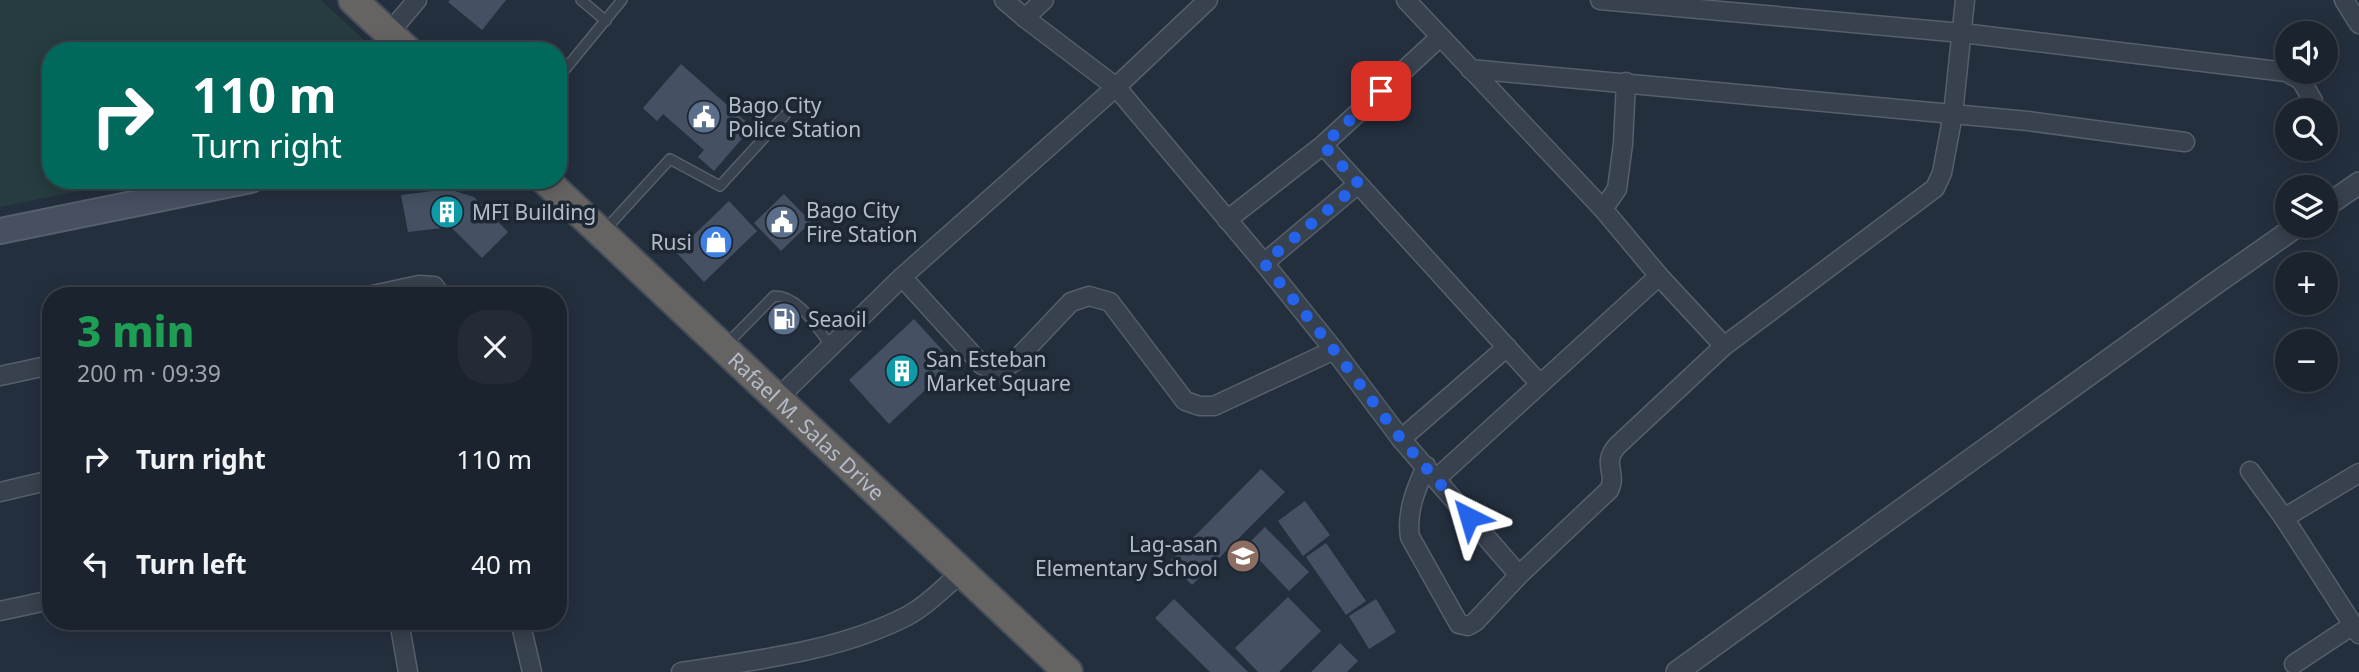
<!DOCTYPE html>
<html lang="en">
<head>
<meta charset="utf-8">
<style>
  body { margin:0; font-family:"Noto Sans",sans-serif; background:#242b36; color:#f1f3f6; height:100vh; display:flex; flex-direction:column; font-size:26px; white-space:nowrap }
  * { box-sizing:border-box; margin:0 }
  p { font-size:23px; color:#a0a4aa }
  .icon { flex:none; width:38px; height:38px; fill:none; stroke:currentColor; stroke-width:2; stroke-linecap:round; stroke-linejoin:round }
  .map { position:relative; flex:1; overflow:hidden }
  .sheet { position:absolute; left:42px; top:287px; width:525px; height:343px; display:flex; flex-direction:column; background:#1b232e; border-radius:28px; box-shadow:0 4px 18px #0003,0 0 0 2px #39404a }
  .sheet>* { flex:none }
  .hud { position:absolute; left:42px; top:42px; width:525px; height:147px; border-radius:28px; box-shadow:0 4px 18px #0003,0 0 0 2px #39404a; background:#00695c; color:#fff; overflow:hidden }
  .tools { position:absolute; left:2275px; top:21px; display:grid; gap:14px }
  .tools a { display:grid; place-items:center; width:63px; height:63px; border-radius:50%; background:#1b232e; box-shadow:0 4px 18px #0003,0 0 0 2px #39404a; font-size:35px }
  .pin { position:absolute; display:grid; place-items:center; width:60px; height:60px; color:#fff; margin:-30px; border-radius:14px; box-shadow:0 4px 10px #0006 }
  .me { position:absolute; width:77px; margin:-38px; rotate:320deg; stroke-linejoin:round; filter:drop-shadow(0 0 5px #0008) }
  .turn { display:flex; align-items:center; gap:24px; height:147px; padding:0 35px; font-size:32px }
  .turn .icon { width:91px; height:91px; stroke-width:2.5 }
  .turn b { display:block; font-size:49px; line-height:60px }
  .round { display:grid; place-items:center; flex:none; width:74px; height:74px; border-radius:28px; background:#242b36 }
  .overview { display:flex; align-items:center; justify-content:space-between; height:119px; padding:0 35px }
  h1 { font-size:42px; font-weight:800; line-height:52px; color:#1e9e55 }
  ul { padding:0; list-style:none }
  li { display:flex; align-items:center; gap:21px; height:105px; padding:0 35px }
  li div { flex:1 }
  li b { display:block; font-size:26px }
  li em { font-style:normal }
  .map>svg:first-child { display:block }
  .green { fill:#263c3f }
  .building { fill:#455162 }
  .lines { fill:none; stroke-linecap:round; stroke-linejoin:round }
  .service-casing { stroke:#565f6c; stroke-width:12 }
  .minor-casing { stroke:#565f6c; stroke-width:21 }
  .tertiary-casing { stroke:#565f6c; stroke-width:24 }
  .secondary-casing { stroke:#565f6c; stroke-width:28 }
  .trunk-casing { stroke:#434c59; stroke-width:32 }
  .service { stroke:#38414e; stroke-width:9 }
  .minor { stroke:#38414e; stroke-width:18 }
  .tertiary { stroke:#38414e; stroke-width:21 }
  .secondary { stroke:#465061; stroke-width:24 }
  .trunk { stroke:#656462; stroke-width:28 }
  .route { stroke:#2563eb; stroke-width:12; stroke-dasharray:0 21.6 }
  .labels { text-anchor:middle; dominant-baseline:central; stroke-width:7; stroke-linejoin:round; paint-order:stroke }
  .poi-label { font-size:21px; fill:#b4bcc9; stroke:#1d2633; text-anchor:start }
  .street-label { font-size:21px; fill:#b4bcc9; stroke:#1d2633 }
</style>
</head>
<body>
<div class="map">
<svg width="2359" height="672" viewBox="0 0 2359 672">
  <rect width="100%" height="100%" fill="#242f3e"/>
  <polygon class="green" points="0,0 321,0 376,51 51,51 51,180 133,180 0,207"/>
  <g class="building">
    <polygon points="450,0 506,0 482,30 448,2"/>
    <polygon points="681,64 752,127 714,171 698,157 704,150 663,114 657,121 643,108"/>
    <polygon points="448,189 474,197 508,232 482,258 451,227 408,232 401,195"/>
    <polygon points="784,194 811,222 781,251 754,223"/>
    <polygon points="729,201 757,231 704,282 676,252"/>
    <polygon points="782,303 800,323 787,335 769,315"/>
    <polygon points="914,319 954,363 889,424 849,380"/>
    <polygon points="1261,469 1285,492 1192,585 1169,562"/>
    <polygon points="1305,501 1330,535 1303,556 1278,521"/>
    <polygon points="1265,527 1309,572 1289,591 1246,546"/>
    <polygon points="1326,543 1366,601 1346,615 1306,557"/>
    <polygon points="1288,597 1321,631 1279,672 1258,672 1235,648"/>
    <polygon points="1174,599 1248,672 1210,672 1155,618"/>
    <polygon points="1376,599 1396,632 1369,649 1349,616"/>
    <polygon points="1340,643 1358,661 1347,672 1311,672"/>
  </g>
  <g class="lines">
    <defs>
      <g id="service">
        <polyline points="581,0 606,21"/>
        <polyline points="558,78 622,0"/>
        <polyline points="603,232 670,159 720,186 785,115"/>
        <path d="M725 346 774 296C800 296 816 327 831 346"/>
      </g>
      <g id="minor">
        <polyline points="1004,0 1025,18 1116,87 1264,263 1334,350 1401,439 1519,575"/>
        <polyline points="1406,0 1603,209 1659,276 1724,346"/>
        <polyline points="1600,0 1962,33 2286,72 2301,80 2313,101"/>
        <polyline points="2344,0 2359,24"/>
        <polyline points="1025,18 1044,0"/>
        <polyline points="389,33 417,0"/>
        <polyline points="1470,69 2028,121 2185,142"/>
        <polyline points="1323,145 1539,383"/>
        <polyline points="1603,209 1617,189 1623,144 1626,82"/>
        <polyline points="1227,220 1323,145 1440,37"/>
        <polyline points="1264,263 1358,184"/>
        <polyline points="902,277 982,365 1000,372 1015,361 1071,302 1089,296 1110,302 1185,401 1200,406 1214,406 1334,350"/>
        <polyline points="368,296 419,285 434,286 441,296"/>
        <polyline points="0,376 51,365"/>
        <polyline points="778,398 902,277 1116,87 1208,0"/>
        <polyline points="1401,439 1507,347"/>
        <path d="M1426 466C1416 489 1406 512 1410 537L1459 624 1468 626 1475 622 1519 575 1609 490C1618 473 1601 464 1617 446L1724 346 1935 188 1942 173 1953 114 1965 0"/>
        <polyline points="2250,471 2284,518"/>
        <polyline points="2359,473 2284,518 2359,634"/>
        <polyline points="1437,478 1659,276"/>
        <polyline points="0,492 51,480"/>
        <polyline points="0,611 51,600"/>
        <polyline points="399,621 408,672"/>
        <polyline points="520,621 532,672"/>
        <polyline points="2294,664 2353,625"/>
        <path d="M681 672C756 660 841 651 909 615 931 603 944 586 963 572"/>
      </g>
      <g id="tertiary">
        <polyline points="2326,206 2359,183"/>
        <polyline points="1677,672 2206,290 2297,226"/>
      </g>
      <polyline id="secondary" points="0,231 251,180"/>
      <g id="trunk">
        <polyline points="353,0 408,51"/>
        <path id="s1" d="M545 180 1068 672"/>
      </g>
    </defs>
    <use href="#service" class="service-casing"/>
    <use href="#minor" class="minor-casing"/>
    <use href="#tertiary" class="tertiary-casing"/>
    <use href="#secondary" class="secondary-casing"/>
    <use href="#trunk" class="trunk-casing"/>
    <use href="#service" class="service"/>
    <use href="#minor" class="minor"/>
    <use href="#tertiary" class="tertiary"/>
    <use href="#secondary" class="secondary"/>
    <use href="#trunk" class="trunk"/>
  </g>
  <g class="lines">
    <polyline class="route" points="1381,91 1323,145 1359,184 1264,263 1334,350 1401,439 1469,517"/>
  </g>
  <defs>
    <symbol id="civic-disc" viewBox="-11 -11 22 22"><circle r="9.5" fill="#5c6f8a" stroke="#1d2633"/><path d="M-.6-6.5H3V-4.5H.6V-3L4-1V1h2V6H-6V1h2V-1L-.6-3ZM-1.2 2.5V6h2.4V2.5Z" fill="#fff"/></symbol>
    <symbol id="building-disc" viewBox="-11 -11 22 22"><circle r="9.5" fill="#0f9aa8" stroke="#1d2633"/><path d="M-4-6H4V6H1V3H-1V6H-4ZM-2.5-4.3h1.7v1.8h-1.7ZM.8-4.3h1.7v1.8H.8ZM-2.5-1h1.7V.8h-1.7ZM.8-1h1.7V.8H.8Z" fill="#fff"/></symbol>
    <symbol id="shop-disc" viewBox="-11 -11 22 22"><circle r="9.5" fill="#3f7fe0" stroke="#1d2633"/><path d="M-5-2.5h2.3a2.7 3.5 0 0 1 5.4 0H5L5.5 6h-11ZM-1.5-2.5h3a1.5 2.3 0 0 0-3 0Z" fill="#fff"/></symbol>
    <symbol id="fuel-disc" viewBox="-11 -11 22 22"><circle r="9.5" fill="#5c6f8a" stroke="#1d2633"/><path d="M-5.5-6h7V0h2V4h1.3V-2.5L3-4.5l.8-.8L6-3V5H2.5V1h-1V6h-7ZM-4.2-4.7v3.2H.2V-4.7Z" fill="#fff"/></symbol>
    <symbol id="school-disc" viewBox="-11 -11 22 22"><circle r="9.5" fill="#8d6e63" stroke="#1d2633"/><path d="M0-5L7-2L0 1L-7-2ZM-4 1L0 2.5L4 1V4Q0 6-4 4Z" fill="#fff"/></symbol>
  </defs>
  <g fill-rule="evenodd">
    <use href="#civic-disc" x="685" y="98" width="38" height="38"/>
    <use href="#building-disc" x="428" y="193" width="38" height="38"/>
    <use href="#civic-disc" x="763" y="203" width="38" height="38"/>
    <use href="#shop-disc" x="697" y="223" width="38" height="38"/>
    <use href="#fuel-disc" x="765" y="300" width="38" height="38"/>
    <use href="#building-disc" x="883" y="352" width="38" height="38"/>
    <use href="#school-disc" x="1224" y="537" width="38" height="38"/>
  </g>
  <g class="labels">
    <g class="poi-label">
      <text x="728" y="105">Bago City<tspan x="728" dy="24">Police Station</tspan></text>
      <text x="806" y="210">Bago City<tspan x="806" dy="24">Fire Station</tspan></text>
      <text x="472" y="212">MFI Building</text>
      <text x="692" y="242" text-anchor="end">Rusi</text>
      <text x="808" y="319">Seaoil</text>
      <text x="926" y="359">San Esteban<tspan x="926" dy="24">Market Square</tspan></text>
      <text x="1218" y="544" text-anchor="end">Lag-asan<tspan x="1218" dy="24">Elementary School</tspan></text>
    </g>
    <g class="street-label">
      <text stroke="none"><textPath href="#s1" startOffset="359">Rafael M. Salas Drive</textPath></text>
    </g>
  </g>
</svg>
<div class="tools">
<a><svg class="icon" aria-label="sound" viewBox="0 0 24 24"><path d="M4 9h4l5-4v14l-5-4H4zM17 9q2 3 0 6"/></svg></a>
<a><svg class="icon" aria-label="search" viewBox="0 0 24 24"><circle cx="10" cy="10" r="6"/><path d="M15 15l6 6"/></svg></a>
<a><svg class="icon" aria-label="layers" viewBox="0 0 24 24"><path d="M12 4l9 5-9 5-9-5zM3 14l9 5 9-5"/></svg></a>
<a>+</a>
<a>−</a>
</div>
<div class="pin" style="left:1381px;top:91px;background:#d93025"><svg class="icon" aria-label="arrive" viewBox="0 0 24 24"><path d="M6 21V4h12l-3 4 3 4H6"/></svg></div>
<svg class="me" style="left:1469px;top:517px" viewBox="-20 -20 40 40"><path d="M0-17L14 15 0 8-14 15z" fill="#2563eb" stroke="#fff" stroke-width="4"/></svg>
<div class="hud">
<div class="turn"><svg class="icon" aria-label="right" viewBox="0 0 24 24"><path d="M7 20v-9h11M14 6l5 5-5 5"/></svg><div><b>110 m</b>Turn right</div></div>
</div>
<section class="sheet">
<div class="overview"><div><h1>3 min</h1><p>200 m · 09:39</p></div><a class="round"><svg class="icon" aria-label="close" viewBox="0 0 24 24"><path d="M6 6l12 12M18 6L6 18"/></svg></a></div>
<ul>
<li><svg class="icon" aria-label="right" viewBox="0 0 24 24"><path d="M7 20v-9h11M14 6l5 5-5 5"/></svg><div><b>Turn right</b></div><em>110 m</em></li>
<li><svg class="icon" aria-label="left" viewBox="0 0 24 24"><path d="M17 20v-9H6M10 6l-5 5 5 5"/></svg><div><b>Turn left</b></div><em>40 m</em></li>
</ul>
</section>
</div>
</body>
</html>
